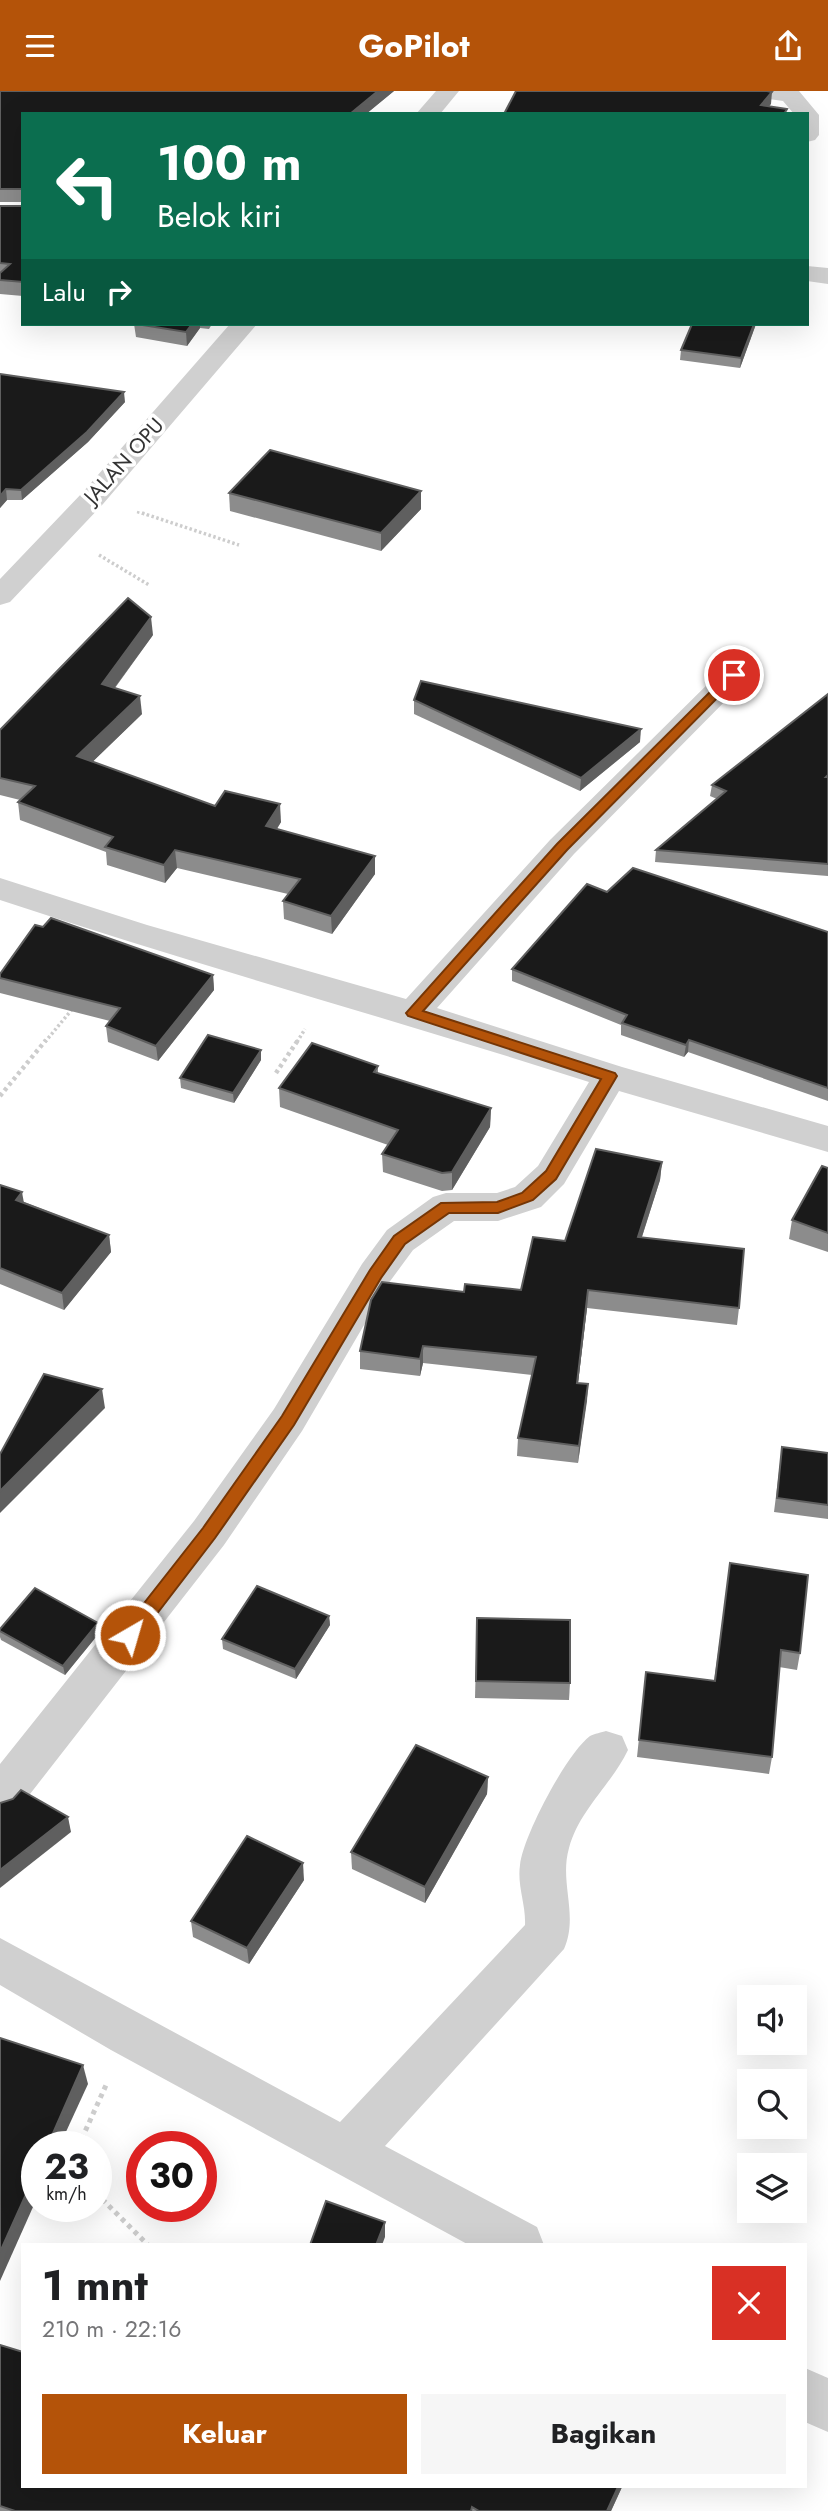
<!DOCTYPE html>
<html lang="id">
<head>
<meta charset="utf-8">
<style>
  body { margin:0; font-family:Jost,sans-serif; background:#f6f6f6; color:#202124; height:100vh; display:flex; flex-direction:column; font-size:26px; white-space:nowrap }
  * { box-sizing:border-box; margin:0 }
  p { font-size:23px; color:#757577 }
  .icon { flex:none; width:38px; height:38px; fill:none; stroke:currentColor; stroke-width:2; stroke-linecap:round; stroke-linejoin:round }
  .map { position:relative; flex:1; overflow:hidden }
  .drawer { position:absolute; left:21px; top:2152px; width:786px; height:245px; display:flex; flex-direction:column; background:#fff; border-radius:0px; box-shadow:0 7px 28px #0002 }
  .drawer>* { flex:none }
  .guide { position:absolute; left:21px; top:21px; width:788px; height:214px; border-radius:0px; box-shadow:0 7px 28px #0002; background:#0b6e4f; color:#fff; overflow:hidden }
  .tools { position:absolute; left:737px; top:1894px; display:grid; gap:14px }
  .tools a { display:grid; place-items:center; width:70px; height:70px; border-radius:0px; background:#fff; box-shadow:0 7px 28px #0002; font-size:35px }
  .speed { position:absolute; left:21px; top:2040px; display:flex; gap:14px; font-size:35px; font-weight:700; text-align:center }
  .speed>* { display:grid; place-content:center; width:91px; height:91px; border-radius:50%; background:#fff; box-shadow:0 7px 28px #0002; line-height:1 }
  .speed small { font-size:18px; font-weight:400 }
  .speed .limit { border:10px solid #d22; background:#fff; color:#111 }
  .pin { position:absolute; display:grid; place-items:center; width:60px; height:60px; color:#fff; margin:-30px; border:4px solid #fff; border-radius:50%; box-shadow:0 2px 7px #0007 }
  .me { position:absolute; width:77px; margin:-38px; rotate:38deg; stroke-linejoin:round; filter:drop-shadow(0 0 5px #0008) }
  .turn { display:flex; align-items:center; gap:24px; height:147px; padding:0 21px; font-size:32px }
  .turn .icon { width:91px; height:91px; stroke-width:2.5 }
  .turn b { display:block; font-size:49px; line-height:60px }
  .then { display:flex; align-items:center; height:66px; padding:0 21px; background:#0003; gap:14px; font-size:26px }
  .round { display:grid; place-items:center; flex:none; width:74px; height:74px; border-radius:0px; background:#f6f6f6 }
  .summary { display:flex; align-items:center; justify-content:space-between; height:119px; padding:0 21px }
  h1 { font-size:42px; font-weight:700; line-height:52px }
  .cta { display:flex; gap:14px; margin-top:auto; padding:14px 21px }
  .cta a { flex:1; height:80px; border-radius:0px; background:#b45309; color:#fff; font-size:28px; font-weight:700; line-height:80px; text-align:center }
  .cta a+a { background:#f6f6f6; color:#202124 }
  header { display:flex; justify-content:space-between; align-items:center; height:91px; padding:0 21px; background:#b45309; color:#fff; font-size:32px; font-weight:700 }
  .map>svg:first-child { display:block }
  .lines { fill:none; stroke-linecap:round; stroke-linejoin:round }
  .path-far3 { stroke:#cdcdcd; stroke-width:2.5; stroke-dasharray:2.5 2.5; stroke-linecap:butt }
  .path-far2 { stroke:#cdcdcd; stroke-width:3.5; stroke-dasharray:2.5 2.5; stroke-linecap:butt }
  .path-far1 { stroke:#cdcdcd; stroke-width:4.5; stroke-dasharray:3.5 3.5; stroke-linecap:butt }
  .path { stroke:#cdcdcd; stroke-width:5; stroke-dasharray:4.5 4.5; stroke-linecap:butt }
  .minor { fill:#d0d0d0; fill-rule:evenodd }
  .wall { fill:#8c8c8c }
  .shaded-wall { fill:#5f5f5f }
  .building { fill:#1a1a1a; stroke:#5f5f5f; stroke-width:2 }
  .route { fill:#b45309; stroke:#753606; stroke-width:2 }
  .labels { text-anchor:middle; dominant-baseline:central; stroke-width:7; stroke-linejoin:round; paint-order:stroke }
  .far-street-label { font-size:21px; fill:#333; stroke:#fff }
</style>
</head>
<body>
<header><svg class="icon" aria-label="menu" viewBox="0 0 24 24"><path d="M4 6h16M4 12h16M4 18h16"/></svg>GoPilot<svg class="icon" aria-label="share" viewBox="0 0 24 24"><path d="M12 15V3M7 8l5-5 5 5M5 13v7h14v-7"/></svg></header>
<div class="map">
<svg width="828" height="2420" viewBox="0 0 828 2420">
  <rect width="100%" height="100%" fill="#fff"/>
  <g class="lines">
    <polyline class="path-far3" points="137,421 147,424"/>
    <g class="path-far2">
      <polyline points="142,422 239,454"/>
      <polyline points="99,464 149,494"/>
      <polyline points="45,951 74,916"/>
      <polyline points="297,951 305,938"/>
    </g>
    <g class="path-far1">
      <polyline points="276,982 298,949"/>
      <polyline points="0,1005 46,949"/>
    </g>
    <g class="path">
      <polyline points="78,2056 107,1992"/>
      <polyline points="96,2102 148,2154"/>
    </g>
    <g class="minor">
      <polygon points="436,0 459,0 440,23 416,23"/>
      <polygon points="746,0 799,0 819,24 819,44 815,49 807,51 807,23 794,23 783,10 749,5"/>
      <polygon points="807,175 828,177 828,193 807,190"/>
      <polygon points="230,233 257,233 103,413 10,511 0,514 0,488 83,401"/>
      <path d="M734 575 745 578 749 584 745 590 574 763 437 917 622 976 828 1035V1061L619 1000 564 1093 541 1116 498 1130H454L413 1159 388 1193 302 1340 224 1454 16 1721 0 1727V1673L194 1430 274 1318 362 1173 387 1139 433 1106 446 1102H497L515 1096 538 1075 589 991C393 928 195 874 0 809V787L147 834 406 908 550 749 723 578Z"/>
      <path d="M606 1640 622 1645 628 1659C612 1693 579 1719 569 1757 559 1792 579 1824 564 1858L385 2055 537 2136 544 2154H469L111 1959 0 1894V1847L340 2031 525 1834C526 1813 517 1795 520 1774 523 1745 567 1662 590 1645 594 1643 602 1641 606 1640Z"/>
      <polygon points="805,2277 828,2287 828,2341 805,2331"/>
    </g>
  </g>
  <g class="wall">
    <polygon points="0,0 394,0 366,23 23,23 23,111 0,111"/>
    <polygon points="0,115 23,115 23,205 0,203"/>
    <polygon points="134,233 212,233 209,238 200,237 187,255 136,246"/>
    <polygon points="756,233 740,277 680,269 681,259"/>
    <polygon points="0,283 125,311 88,351 22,409 7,409 0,417"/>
    <polygon points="421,400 421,418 381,460 230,420 229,402"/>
    <polygon points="153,544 115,597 142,623 92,671 215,715 281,731 277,738 375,765 375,783 332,843 284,828 283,810 288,803 177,777 165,792 107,774 106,761 20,729 18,711 20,709 0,704 0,639"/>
    <polygon points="828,603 828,785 655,771 656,759 717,708 710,705 712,694"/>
    <polygon points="414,609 640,651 580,700 414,623"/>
    <polygon points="607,801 828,841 828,1010 688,961 684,966 621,944 621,934 512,890 512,878"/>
    <polygon points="0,883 213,884 214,899 158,970 108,951 106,935 110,930 0,902"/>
    <polygon points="261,969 234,1012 181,997 180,987"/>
    <polygon points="378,975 378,982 491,1017 490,1036 452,1099 442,1100 383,1081 382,1063 388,1054 280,1016 279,997"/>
    <polygon points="662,1071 660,1089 642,1146 739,1217 737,1234 587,1217 578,1292 588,1293 578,1372 517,1365 518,1347 532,1284 423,1272 420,1285 360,1278 360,1260 464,1201 521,1199 565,1150"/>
    <polygon points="828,1077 828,1161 789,1148 792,1129"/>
    <polygon points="0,1094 24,1111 109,1144 111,1161 64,1219 0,1193"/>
    <polygon points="782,1356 828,1362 828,1428 774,1421"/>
    <polygon points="728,1490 800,1562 797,1579 779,1576 772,1666 769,1683 637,1666 646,1581 714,1590"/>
    <polygon points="329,1525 330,1534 296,1588 223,1558 222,1548"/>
    <polygon points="477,1527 570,1592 569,1609 475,1607"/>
    <polygon points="98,1532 100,1541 65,1584 1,1549 0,1546 0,1538"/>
    <polygon points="488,1686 487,1703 425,1812 352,1778 351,1761"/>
    <polygon points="304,1789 249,1873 193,1846 191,1830"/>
    <polygon points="0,2254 23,2396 622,2396 611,2420 0,2420"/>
  </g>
  <g class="shaded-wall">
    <polygon points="378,0 394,0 366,23 350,23"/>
    <polygon points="772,1 771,13 763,23 761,14"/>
    <polygon points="192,233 200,233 200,237 187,255 186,241"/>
    <polygon points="754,233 756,233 740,277 741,267"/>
    <polygon points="124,301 125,311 88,351 22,409 21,399"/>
    <polygon points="6,398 7,409 0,417 0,405"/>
    <polygon points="421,400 421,418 381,460 381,442"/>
    <polygon points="151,526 153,544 104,611 102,593"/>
    <polygon points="140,605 142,623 79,684 77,665"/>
    <polygon points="641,638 640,651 580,700 581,687"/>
    <polygon points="280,713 281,731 267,753 266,735"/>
    <polygon points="175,759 177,777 165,792 164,774"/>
    <polygon points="375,765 375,783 332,843 331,825"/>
    <polygon points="213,884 214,899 158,970 156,955"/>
    <polygon points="689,949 688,961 684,966 686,954"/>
    <polygon points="261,959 261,969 234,1012 233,1002"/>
    <polygon points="491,1017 490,1036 452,1099 452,1081"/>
    <polygon points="662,1071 660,1089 636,1164 638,1146"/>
    <polygon points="22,1101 25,1118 16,1109"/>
    <polygon points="109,1144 111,1161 64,1219 62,1202"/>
    <polygon points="588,1199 587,1217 576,1309 577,1292"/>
    <polygon points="423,1255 423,1272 420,1285 420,1268"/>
    <polygon points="588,1293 587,1310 578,1372 579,1355"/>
    <polygon points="102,1298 105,1317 0,1422 0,1400"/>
    <polygon points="329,1525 330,1534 296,1588 295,1578"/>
    <polygon points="98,1532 100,1541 65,1584 63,1575"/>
    <polygon points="488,1686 487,1703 425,1812 425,1796"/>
    <polygon points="68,1726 71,1741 0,1797 0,1779"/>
    <polygon points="303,1772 304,1789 249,1873 247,1857"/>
    <polygon points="83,1974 88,1993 59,2056 47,2056"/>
    <polygon points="37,2079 37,2107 0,2190 0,2161"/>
    <polygon points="385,2131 385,2146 382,2154 376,2154"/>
    <polygon points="618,2396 622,2396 611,2420 607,2420"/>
  </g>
  <g class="building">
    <polygon points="0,0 378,0 350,23 23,23 23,98 0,98"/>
    <polygon points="516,0 767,0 772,1 761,14 787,18 784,23 504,23"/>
    <polygon points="0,115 23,115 23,191 0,189 0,182 10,173 0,172"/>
    <polygon points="136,233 192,233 186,241"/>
    <polygon points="692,233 754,233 741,267 681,259"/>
    <polygon points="0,283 124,301 87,341 21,399 6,398 0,405"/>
    <polygon points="270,359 421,400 381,442 229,402"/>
    <polygon points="128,507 151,526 102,593 140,605 77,665 215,715 225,700 280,713 266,735 375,765 331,825 283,810 300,788 175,759 164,774 105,756 113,746 18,711 35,695 0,687 0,639"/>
    <polygon points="421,590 641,638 581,687 414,609"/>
    <polygon points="828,603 828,684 826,686 828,686 828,773 656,759 726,700 712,694"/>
    <polygon points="633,777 828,841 828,997 689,949 686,954 622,932 627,924 512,878 587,793 607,801"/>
    <polygon points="51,827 213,884 156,955 106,935 120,917 0,887 0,883 35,834 43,836"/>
    <polygon points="208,944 261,959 233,1002 180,987"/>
    <polygon points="312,952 378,975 374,981 491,1017 452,1081 442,1082 382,1063 398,1039 279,997"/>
    <polygon points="596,1058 662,1071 638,1146 744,1158 739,1217 588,1199 577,1292 588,1293 579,1355 518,1347 536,1266 423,1255 420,1268 360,1260 371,1209 382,1191 464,1201 465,1193 521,1199 533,1146 565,1150"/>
    <polygon points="822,1075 828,1077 828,1142 792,1129"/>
    <polygon points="0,1094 22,1101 16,1109 109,1144 62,1202 0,1177"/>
    <polygon points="44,1283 102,1298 0,1400 0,1363"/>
    <polygon points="782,1356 828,1362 828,1414 777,1407"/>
    <polygon points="730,1472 808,1484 800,1562 781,1559 772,1666 639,1649 646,1581 715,1590"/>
    <polygon points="257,1495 329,1525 295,1578 222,1548"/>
    <polygon points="35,1497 98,1532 63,1575 0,1540 0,1538"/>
    <polygon points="477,1527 570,1529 570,1592 476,1590"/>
    <polygon points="416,1654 488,1686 425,1796 351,1761"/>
    <polygon points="21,1699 68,1726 0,1779 0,1712 13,1708"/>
    <polygon points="247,1745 303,1772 247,1857 191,1830"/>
    <polygon points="0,1947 83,1974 47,2056 37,2056 37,2079 0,2161"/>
    <polygon points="326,2110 385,2131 376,2154 310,2154"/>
    <polygon points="0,2254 23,2261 23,2396 618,2396 607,2420 479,2420 472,2416 471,2420 15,2420 0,2415"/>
  </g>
  <polygon class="route" points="729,582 740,584 567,759 423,920 615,982 617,985 556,1088 533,1109 498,1122 449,1122 405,1153 381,1187 294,1334 215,1447 136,1550 123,1550 121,1544 123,1539 203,1437 282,1325 370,1179 394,1145 441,1112 497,1111 522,1102 546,1080 601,988 408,925 406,922 557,753"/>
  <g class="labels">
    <g class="far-street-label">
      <text transform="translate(124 370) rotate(-48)">JALAN OPU</text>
    </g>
  </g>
</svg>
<div class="tools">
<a><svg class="icon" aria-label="sound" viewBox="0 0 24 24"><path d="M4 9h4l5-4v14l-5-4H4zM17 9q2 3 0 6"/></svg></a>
<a><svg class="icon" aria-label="search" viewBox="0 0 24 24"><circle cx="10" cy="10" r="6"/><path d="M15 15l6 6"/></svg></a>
<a><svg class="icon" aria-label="layers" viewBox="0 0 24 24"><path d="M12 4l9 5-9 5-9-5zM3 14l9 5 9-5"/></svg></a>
</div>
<div class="speed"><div>23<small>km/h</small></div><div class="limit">30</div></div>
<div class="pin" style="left:734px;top:584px;background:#d93025"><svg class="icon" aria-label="arrive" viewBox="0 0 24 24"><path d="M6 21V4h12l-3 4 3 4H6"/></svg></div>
<svg class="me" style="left:130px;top:1544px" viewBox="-20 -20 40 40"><circle r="17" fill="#b45309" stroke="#fff" stroke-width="3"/><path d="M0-11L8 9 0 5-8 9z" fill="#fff"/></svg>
<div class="guide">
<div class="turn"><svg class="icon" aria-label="left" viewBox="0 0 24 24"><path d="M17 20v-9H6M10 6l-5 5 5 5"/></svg><div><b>100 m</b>Belok kiri</div></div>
<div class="then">Lalu<svg class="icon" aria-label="right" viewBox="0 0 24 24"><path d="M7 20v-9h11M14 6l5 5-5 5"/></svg></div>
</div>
<section class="drawer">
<div class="summary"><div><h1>1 mnt</h1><p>210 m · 22:16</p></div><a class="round" style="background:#d93025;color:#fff"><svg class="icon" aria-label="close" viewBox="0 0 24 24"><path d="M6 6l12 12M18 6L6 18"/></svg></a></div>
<div class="cta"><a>Keluar</a><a>Bagikan</a></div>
</section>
</div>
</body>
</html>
